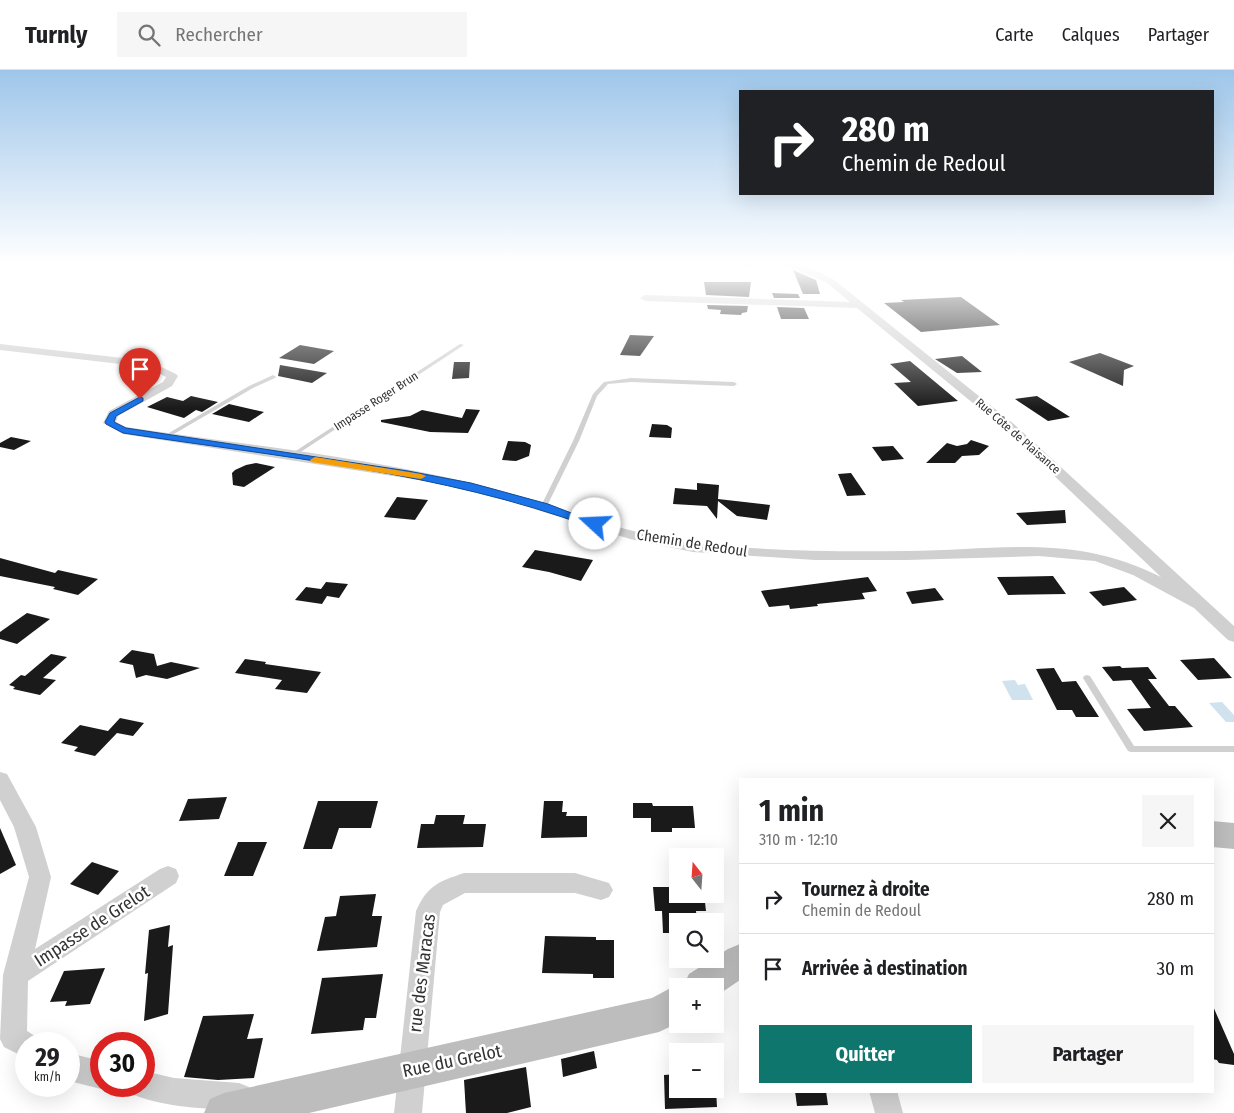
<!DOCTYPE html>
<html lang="fr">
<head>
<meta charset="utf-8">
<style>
  body { margin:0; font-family:"Fira Sans Condensed",sans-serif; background:#f6f6f6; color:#202124; height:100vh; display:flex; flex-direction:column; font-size:19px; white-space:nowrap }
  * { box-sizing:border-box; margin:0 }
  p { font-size:16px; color:#757577 }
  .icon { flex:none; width:28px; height:28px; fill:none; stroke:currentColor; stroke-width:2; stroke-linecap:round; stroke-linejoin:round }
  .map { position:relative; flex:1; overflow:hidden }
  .panel { position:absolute; left:739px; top:708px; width:475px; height:315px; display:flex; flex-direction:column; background:#fff; border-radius:0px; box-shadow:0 5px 20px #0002 }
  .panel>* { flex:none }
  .top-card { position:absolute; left:739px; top:20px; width:475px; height:105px; border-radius:0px; box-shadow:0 5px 20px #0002; background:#202124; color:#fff; overflow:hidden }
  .needle { width:32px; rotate:343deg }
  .controls { position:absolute; left:669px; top:778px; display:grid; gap:10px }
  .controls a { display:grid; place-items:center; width:55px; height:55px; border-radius:0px; background:#fff; box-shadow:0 5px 20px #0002; font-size:25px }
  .speed { position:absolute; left:15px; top:962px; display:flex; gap:10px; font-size:25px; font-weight:700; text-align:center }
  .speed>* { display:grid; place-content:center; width:65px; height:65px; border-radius:50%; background:#fff; box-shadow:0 5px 20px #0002; line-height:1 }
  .speed small { font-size:12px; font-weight:400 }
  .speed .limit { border:8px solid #d22; background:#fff; color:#111 }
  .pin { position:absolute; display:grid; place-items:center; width:42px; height:42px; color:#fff; margin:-51px -21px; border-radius:50% 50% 50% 0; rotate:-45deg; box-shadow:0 0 5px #0007 }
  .pin .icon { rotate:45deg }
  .me { position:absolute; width:55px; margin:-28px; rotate:290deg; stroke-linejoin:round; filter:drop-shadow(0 0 4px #0008) }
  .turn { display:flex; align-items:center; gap:18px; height:105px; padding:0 20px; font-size:22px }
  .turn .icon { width:65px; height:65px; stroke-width:2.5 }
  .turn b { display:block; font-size:35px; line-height:42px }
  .round { display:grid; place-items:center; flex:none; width:52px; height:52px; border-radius:0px; background:#f6f6f6 }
  .overview { display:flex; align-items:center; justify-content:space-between; height:85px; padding:0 20px }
  h1 { font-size:30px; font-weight:700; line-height:38px }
  .primary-button { display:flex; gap:10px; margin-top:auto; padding:10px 20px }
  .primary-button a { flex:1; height:58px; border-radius:0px; background:#0f766e; color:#fff; font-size:20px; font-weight:700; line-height:58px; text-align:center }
  .primary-button a+a { background:#f6f6f6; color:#202124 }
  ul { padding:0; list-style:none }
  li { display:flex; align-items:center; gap:15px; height:70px; padding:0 20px; border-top:1px solid #e0e0e0 }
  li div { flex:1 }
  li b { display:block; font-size:19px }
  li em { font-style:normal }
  header { display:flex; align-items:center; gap:30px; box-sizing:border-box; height:70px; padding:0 25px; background:#fff; border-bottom:1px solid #e0e0e0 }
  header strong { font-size:24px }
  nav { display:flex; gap:28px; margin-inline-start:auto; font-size:18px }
  .search { width:350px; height:45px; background:#f6f6f6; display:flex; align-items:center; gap:12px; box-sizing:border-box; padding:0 18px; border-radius:0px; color:#757577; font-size:19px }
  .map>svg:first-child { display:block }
  .water { fill:#cfe2ee }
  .building { fill:#1a1a1a }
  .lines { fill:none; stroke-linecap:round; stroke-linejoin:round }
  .lane { fill:#d0d0d0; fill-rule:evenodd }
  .street { fill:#d0d0d0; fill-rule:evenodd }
  .secondary { fill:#bdbdbd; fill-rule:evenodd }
  .route { fill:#1a73e8; stroke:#114b97 }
  .slow { fill:#f59e0b }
  .labels { text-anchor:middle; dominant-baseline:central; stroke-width:5; stroke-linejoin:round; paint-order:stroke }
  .far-street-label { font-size:12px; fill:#333; stroke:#fff }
  .street-label { font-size:15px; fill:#333; stroke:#fff }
  .near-street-label { font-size:18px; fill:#333; stroke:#fff }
</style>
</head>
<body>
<header>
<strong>Turnly</strong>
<div class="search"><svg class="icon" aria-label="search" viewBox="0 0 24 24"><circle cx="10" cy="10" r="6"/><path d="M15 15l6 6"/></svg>Rechercher</div>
<nav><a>Carte</a><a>Calques</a><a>Partager</a></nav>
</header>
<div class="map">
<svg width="1234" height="1043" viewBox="0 0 1234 1043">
  <rect width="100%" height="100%" fill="#fff"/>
  <g class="water">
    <polygon points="1015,610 1018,615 1025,614 1033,630 1012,630 1002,611"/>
    <polygon points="1222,632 1234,645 1234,652 1226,652 1209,633"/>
  </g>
  <g class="building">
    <polygon points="793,200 816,210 820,224 803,224"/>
    <polygon points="704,212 751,212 749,227 706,225"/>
    <polygon points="772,223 798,224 800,228 774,228"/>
    <polygon points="961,227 1000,255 921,262 884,233 904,232 901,230"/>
    <polygon points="707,235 748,236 747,242 742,243 741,245 720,244 721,240 708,239"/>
    <polygon points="777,237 804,238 809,249 781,249"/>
    <polygon points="630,265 654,266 640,286 620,285"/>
    <polygon points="300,275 334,281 314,294 279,288"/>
    <polygon points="1100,283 1134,296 1124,300 1123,316 1069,292"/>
    <polygon points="962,286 982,302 957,303 935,289"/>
    <polygon points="910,291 958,331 918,336 894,313 911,312 890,294"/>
    <polygon points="454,292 470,292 469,308 452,309"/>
    <polygon points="280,295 327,303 312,313 278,306"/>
    <polygon points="191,326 218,332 202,342 196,340 184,348 147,337 167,327 183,331"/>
    <polygon points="1037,326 1070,347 1048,351 1015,329"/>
    <polygon points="229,334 264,342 249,352 212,344"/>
    <polygon points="466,339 480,340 468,363 430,362 381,352 381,350 410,346 422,340 462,348"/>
    <polygon points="652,354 667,355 672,358 671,368 649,367"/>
    <polygon points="11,367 31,371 14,380 0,377 0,373"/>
    <polygon points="971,370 989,376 979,385 962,386 955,393 926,393 947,373 957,376 967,374"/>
    <polygon points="508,371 525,372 531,375 529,386 516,391 502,390"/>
    <polygon points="893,376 904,389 882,391 872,377"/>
    <polygon points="256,393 275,397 244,417 233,415 232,403 235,400 246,395"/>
    <polygon points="851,403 866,425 847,426 838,404"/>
    <polygon points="697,413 719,415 718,429 770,435 767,450 737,446 718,431 717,449 707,436 673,434 675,418 697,420"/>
    <polygon points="397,427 428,430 415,450 384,447"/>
    <polygon points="1065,440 1066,453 1027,455 1016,443"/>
    <polygon points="535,480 593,490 581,511 549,502 522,497"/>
    <polygon points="0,488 55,503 58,500 98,509 78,525 53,519 55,517 0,506"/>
    <polygon points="1053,506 1066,524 1008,525 997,507"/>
    <polygon points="868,507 877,521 862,523 865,529 817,534 818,536 790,539 789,535 769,537 761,521"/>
    <polygon points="326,512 348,514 339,528 327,526 322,534 295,530 306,517 321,519"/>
    <polygon points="1124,517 1137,530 1103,536 1089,522"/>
    <polygon points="935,518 944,530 912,534 906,522"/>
    <polygon points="27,543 50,549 17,574 0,569 0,562"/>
    <polygon points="132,580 154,584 157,596 171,592 200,598 167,609 146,605 136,608 133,595 119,592"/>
    <polygon points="51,584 67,587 43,608 56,610 40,625 13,619 15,617 9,615 21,605 25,606"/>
    <polygon points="1214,588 1232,608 1198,610 1180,590"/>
    <polygon points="245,589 266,592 265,594 321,602 307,623 275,619 282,610 235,603"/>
    <polygon points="1120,596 1122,598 1148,597 1157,609 1148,609 1169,636 1175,636 1193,657 1144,661 1127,639 1151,638 1131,610 1113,611 1102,597"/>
    <polygon points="1054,598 1062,612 1076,611 1099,647 1076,647 1072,640 1057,640 1036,599"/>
    <polygon points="120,648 144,653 133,666 117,663 95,686 74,681 78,677 61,673 80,655 108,661"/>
    <polygon points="227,727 219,749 179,751 188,729"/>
    <polygon points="318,731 378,731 371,758 339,758 332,779 303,779"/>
    <polygon points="544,731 563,731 562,742 567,742 566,746 587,746 587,767 541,768"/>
    <polygon points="633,733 652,733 653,736 693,736 695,758 672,758 672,762 651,762 651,748 633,748"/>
    <polygon points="436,745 465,745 463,754 486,754 483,777 417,778 421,754 434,754"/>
    <polygon points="0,758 16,795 0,804"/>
    <polygon points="238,772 267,772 253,806 224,806"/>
    <polygon points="92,792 119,801 98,825 70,814"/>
    <polygon points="653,817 678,817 678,824 704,824 706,841 696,841 697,851 678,851 678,863 663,863 662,841 655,841"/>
    <polygon points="376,824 372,846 382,846 377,877 317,881 325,847 336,846 340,826"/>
    <polygon points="170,855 168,877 173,875 168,944 144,951 148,903 145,904 149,860"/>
    <polygon points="545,866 596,867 596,870 614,870 614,908 593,908 593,904 542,903"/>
    <polygon points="105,898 90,934 65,936 67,931 50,932 64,901"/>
    <polygon points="383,904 376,948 365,948 363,960 311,964 322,908"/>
    <polygon points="1212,934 1234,984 1234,995 1219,993 1217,990 1212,989"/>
    <polygon points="254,944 247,969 263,968 254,1008 218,1010 184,1007 203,946"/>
    <polygon points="594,981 597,998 563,1007 561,989"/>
    <polygon points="526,997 531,1037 507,1043 466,1043 464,1010"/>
    <polygon points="678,1004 678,1019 716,1019 717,1037 665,1039 664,1005"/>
    <polygon points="795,1021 826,1021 828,1035 797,1036"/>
  </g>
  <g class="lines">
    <g class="lane">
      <polygon points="460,274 464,275 293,387 291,388 288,386"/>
      <polygon points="273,305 276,307 275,308 253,318 167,368 165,369 162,367 249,316"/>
      <polygon points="631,308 734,312 737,314 734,316 631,312 608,314 597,326 579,371 547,436 544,438 542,437 541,436 573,371 593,324 604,312"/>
      <polygon points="1087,605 1090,606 1134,676 1234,676 1234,682 1131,682 1128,681 1083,608 1084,606"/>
    </g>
    <g class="street">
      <path d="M730 192H765C759 197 736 197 730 192Z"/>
      <path d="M779 192C799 192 816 200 833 209L1015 355 1234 556V572L1228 570 1194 538 1133 505 1095 491 1039 486 907 490H815L693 482 630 469 493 426 425 411 123 364 103 353 109 341 163 312 166 307 146 297 0 280V274L149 291 176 304 178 306 172 316 118 346 116 352 126 357C241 374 357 386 471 413 546 430 618 464 695 473 765 481 836 482 907 481 999 480 1074 463 1161 507L1007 361 857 238 645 231 640 228 645 225 850 232 827 213Z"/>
      <polygon points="0,702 7,704 36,757 51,807 35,879 160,799 168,796 176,799 179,806 176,813 28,911 27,961 35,966 39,974 26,974 26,988 4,977 0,969 3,905 29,807 14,757 0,730"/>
      <path d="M464 803H575L609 813 613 820 609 827 601 830 575 823H465L443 835 440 842 422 1043H394L416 841C428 815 438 812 464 803Z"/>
      <polygon points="69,983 101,991 101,1016 107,1016 101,1019 69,1011"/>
      <path d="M144 1001 174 1008 239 1013 249 1017 253 1027 249 1037 239 1041C204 1038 167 1038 134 1025L131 1016H144Z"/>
      <polygon points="869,1021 897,1021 903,1043 875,1043"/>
    </g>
    <g class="secondary">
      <polygon points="1212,751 1234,753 1234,779 1212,777"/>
      <polygon points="740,874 740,910 715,927 715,916 678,916 678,953 659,962 309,1043 204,1043 210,1029 224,1023 652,928 678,914 683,916 689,904 728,879"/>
    </g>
  </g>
  <linearGradient id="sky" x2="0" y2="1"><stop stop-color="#9ec6ea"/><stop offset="0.57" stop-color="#fff"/><stop offset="1" stop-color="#fff" stop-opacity="0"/></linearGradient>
  <rect width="1234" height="338" fill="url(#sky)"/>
  <path class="route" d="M140 327 143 328V331L116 346 114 352 126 358 408 401 471 413 548 434 600 454 599 457H591C441 402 280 387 123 363L106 354 105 352 110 343Z"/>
  <polygon class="slow" points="315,387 421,404 426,406 421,409 311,392 310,390"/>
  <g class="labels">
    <g class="far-street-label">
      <text transform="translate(376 331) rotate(-33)">Impasse Roger Brun</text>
      <text transform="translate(1018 366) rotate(41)">Rue Côte de Plaisance</text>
    </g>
    <g class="street-label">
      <text transform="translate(692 473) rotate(9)">Chemin de Redoul</text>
    </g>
    <g class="near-street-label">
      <text transform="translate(92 856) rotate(-33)">Impasse de Grelot</text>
      <text transform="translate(422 903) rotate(-83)">rue des Maracas</text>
      <text transform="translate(452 991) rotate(-12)">Rue du Grelot</text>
    </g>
  </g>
</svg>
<div class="controls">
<a><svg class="needle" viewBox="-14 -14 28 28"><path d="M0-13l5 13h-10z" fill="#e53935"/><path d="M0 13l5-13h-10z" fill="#757577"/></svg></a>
<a><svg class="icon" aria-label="search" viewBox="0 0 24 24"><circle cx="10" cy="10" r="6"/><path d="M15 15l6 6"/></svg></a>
<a>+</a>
<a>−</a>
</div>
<div class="speed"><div>29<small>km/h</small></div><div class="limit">30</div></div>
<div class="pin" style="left:140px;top:329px;background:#d93025"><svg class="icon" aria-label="arrive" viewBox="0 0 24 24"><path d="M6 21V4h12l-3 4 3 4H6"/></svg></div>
<svg class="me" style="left:595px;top:454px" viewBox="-20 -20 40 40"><circle r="19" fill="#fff"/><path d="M0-13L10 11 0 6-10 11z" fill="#1a73e8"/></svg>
<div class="top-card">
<div class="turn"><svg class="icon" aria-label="right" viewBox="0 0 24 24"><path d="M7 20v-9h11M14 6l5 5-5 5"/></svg><div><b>280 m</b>Chemin de Redoul</div></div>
</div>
<section class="panel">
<div class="overview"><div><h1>1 min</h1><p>310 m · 12:10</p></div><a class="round"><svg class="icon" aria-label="close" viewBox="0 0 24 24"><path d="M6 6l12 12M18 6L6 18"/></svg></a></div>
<ul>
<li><svg class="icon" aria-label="right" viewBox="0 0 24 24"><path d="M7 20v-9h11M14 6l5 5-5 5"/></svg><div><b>Tournez à droite</b><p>Chemin de Redoul</p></div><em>280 m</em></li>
<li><svg class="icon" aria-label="arrive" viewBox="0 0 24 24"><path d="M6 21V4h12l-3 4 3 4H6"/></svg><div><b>Arrivée à destination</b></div><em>30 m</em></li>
</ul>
<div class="primary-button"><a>Quitter</a><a>Partager</a></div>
</section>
</div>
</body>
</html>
